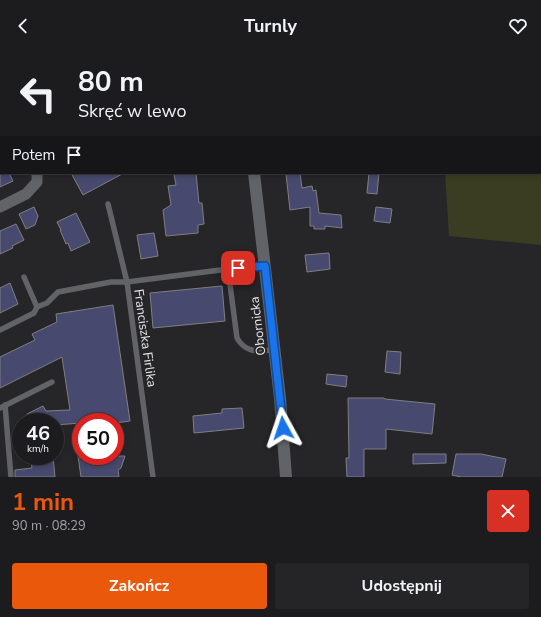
<!DOCTYPE html>
<html lang="pl">
<head>
<meta charset="utf-8">
<style>
  body { margin:0; font-family:"Nunito Sans",sans-serif; background:#252528; color:#f1f3f6; height:100vh; display:flex; flex-direction:column; font-size:15px; white-space:nowrap }
  * { box-sizing:border-box; margin:0 }
  p { font-size:13px; color:#a0a1a4 }
  .icon { flex:none; width:22px; height:22px; fill:none; stroke:currentColor; stroke-width:2; stroke-linecap:round; stroke-linejoin:round }
  .map { position:relative; height:425px; overflow:hidden }
  .drawer { display:flex; flex-direction:column; background:#1c1c1f; flex:1 }
  .drawer>* { flex:none }
  .hud { position:absolute; left:0px; top:0px; width:541px; height:122px; box-shadow:0 2px 6px #0003,0 0 0 1px #3a3a3d; background:#1c1c1f; color:#f1f3f6; overflow:hidden }
  .speed { position:absolute; left:12px; top:361px; display:flex; gap:8px; font-size:20px; font-weight:700; text-align:center }
  .speed>* { display:grid; place-content:center; width:52px; height:52px; border-radius:50%; background:#1c1c1f; box-shadow:0 2px 6px #0003,0 0 0 1px #3a3a3d; line-height:1 }
  .speed small { font-size:10px; font-weight:400 }
  .speed .limit { border:6px solid #d22; background:#fff; color:#111 }
  .pin { position:absolute; display:grid; place-items:center; width:34px; height:34px; color:#fff; margin:-17px; border-radius:8px; box-shadow:0 2px 6px #0006 }
  .me { position:absolute; width:44px; margin:-22px; rotate:355deg; stroke-linejoin:round; filter:drop-shadow(0 0 3px #0008) }
  .turn { display:flex; align-items:center; gap:14px; height:84px; padding:0 12px; font-size:18px }
  .turn .icon { width:52px; height:52px; stroke-width:2.5 }
  .turn b { display:block; font-size:28px; line-height:34px }
  .then { display:flex; align-items:center; height:38px; padding:0 12px; background:#0003; gap:8px; font-size:15px }
  .round { display:grid; place-items:center; flex:none; width:42px; height:42px; border-radius:4px; background:#252528 }
  .headline { display:flex; align-items:center; justify-content:space-between; height:68px; padding:0 12px }
  h1 { font-size:24px; font-weight:700; line-height:30px; color:#ea580c }
  .action { display:flex; gap:8px; margin-top:auto; padding:8px 12px }
  .action a { flex:1; height:46px; border-radius:4px; background:#ea580c; color:#fff; font-size:16px; font-weight:700; line-height:46px; text-align:center }
  .action a+a { background:#252528; color:#f1f3f6 }
  header { display:flex; justify-content:space-between; align-items:center; height:52px; padding:0 12px; background:#1c1c1f; font-size:18px; font-weight:700 }
  .map>svg:first-child { display:block }
  .green { fill:#3a3d22 }
  .lines { fill:none; stroke-linecap:round; stroke-linejoin:round }
  .stream { stroke:#3e7483; stroke-width:4 }
  .building { fill:#47496e; stroke:#7f7f83 }
  .service { stroke:#626366; stroke-width:5.5 }
  .minor { stroke:#626366; stroke-width:11 }
  .secondary { stroke:#626366; stroke-width:12 }
  .route-casing { stroke:#114b97; stroke-width:10 }
  .route { stroke:#1a73e8; stroke-width:7 }
  .labels { text-anchor:middle; dominant-baseline:central; stroke-width:4; stroke-linejoin:round; paint-order:stroke }
  .street-label { font-size:13px; fill:#e8e8ea; stroke:#262629 }
</style>
</head>
<body>
<header><svg class="icon" aria-label="back" viewBox="0 0 24 24"><path d="M15 5l-7 7 7 7"/></svg>Turnly<svg class="icon" aria-label="heart" viewBox="0 0 24 24"><path d="M12 20l-8-8c-3-5 5-10 8-4 3-6 11-1 8 4z"/></svg></header>
<div class="map">
<svg width="541" height="425" viewBox="0 0 541 425">
  <rect width="100%" height="100%" fill="#262629"/>
  <polygon class="green" points="540,104 541,104 541,193 449,184 445,121 540,121"/>
  <g class="lines">
    <polyline class="stream" points="540,68 541,68"/>
  </g>
  <g class="building">
    <polygon points="0,121 9,121 13,129 0,135"/>
    <polygon points="71,121 124,121 83,143"/>
    <polygon points="180,121 196,121 199,151 202,151 204,172 198,173 198,181 166,184 163,158 171,153 168,134 176,133 174,122"/>
    <polygon points="300,121 302,136 312,134 313,139 316,138 319,161 341,163 342,176 325,174 325,177 314,177 314,174 310,174 310,155 290,158 286,122"/>
    <polygon points="369,121 379,121 377,142 367,141"/>
    <polygon points="34,155 38,164 35,173 26,177 19,162"/>
    <polygon points="376,155 392,157 390,171 374,169"/>
    <polygon points="76,161 90,190 71,199 68,191 66,192 60,178 61,178 57,170"/>
    <polygon points="16,172 24,188 12,194 13,196 0,202 0,179"/>
    <polygon points="154,181 158,204 141,207 137,183"/>
    <polygon points="329,201 330,217 307,220 305,203"/>
    <polygon points="10,231 18,252 0,261 0,236"/>
    <polygon points="222,234 225,269 153,276 150,241"/>
    <polygon points="113,253 130,369 115,371 115,370 81,370 81,371 55,373 55,370 28,370 27,362 43,354 46,359 70,358 62,305 0,336 0,305 35,288 32,282 57,270 56,262"/>
    <polygon points="387,299 401,300 400,322 385,320"/>
    <polygon points="327,322 347,324 346,335 326,332"/>
    <polygon points="348,346 384,346 385,347 435,352 432,382 386,377 386,397 364,397 364,425 347,425 346,406 349,406"/>
    <polygon points="242,356 244,376 194,381 193,364 222,361 222,357"/>
    <polygon points="413,402 446,402 446,411 413,412"/>
    <polygon points="456,402 481,402 506,407 502,425 461,425 452,423"/>
    <polygon points="30,404 53,404 55,425 15,425 15,418 32,416"/>
    <polygon points="78,404 125,404 121,416 118,418 119,425 81,425"/>
  </g>
  <g class="lines">
    <g class="service">
      <polyline points="108,152 127,230 153,425"/>
      <path d="M228 217 237 286C246 302 260 299 275 298"/>
      <polyline points="24,225 37,255"/>
      <polyline points="0,278 34,261 37,255 47,251 58,240 111,230 127,230 228,217 265,214"/>
      <polyline points="5,353 11,425"/>
      <polyline points="0,356 52,330"/>
    </g>
    <g class="minor">
      <polyline points="0,40 1,42"/>
      <polyline points="0,155 26,142 37,130 37,121"/>
    </g>
    <g class="secondary">
      <polyline points="241,0 241,1"/>
      <polyline points="254,121 280,346 286,425"/>
    </g>
  </g>
  <g class="lines">
    <defs>
      <polyline id="route" points="238,216 265,214 283,376"/>
    </defs>
    <use href="#route" class="route-casing"/>
    <use href="#route" class="route"/>
  </g>
  <g class="labels">
    <g class="street-label">
      <text transform="translate(258 274) rotate(-97)">Obornicka</text>
      <text transform="translate(145 286) rotate(82)">Franciszka Firlika</text>
    </g>
  </g>
</svg>
<div class="speed"><div>46<small>km/h</small></div><div class="limit">50</div></div>
<div class="pin" style="left:238px;top:216px;background:#d93025"><svg class="icon" aria-label="arrive" viewBox="0 0 24 24"><path d="M6 21V4h12l-3 4 3 4H6"/></svg></div>
<svg class="me" style="left:283px;top:376px" viewBox="-20 -20 40 40"><path d="M0-17L14 15 0 8-14 15z" fill="#1a73e8" stroke="#fff" stroke-width="4"/></svg>
<div class="hud">
<div class="turn"><svg class="icon" aria-label="left" viewBox="0 0 24 24"><path d="M17 20v-9H6M10 6l-5 5 5 5"/></svg><div><b>80 m</b>Skręć w lewo</div></div>
<div class="then">Potem<svg class="icon" aria-label="arrive" viewBox="0 0 24 24"><path d="M6 21V4h12l-3 4 3 4H6"/></svg></div>
</div>
</div>
<section class="drawer">
<div class="headline"><div><h1>1 min</h1><p>90 m · 08:29</p></div><a class="round" style="background:#d93025;color:#fff"><svg class="icon" aria-label="close" viewBox="0 0 24 24"><path d="M6 6l12 12M18 6L6 18"/></svg></a></div>
<div class="action"><a>Zakończ</a><a>Udostępnij</a></div>
</section>
</body>
</html>
